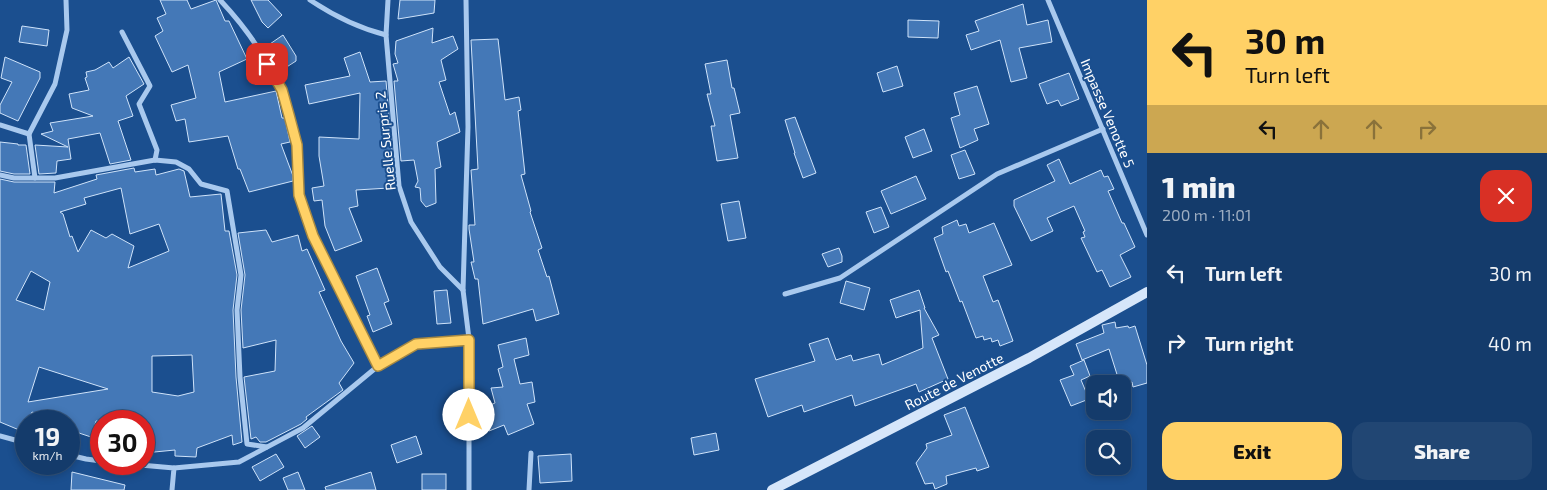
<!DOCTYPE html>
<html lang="en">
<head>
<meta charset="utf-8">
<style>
  body { margin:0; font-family:"Exo 2",sans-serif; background:#214673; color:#f1f3f6; height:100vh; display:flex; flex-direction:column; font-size:19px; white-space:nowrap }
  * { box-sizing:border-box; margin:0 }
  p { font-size:16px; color:#9dadc1 }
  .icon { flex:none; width:28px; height:28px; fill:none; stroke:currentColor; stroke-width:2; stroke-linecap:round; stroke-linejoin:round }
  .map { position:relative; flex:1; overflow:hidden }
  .panel { display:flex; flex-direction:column; background:#143b6b; width:400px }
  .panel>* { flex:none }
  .banner { background:#ffd166; color:#111; overflow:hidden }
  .fabs { position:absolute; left:1086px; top:375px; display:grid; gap:10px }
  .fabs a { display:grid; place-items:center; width:45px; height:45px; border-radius:10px; background:#143b6b; box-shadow:0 2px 8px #0003,0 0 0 1px #33557e; font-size:25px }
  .speed { position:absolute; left:15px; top:410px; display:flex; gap:10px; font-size:25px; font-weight:700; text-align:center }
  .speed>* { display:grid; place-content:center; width:65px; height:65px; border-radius:50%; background:#143b6b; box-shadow:0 2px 8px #0003,0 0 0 1px #33557e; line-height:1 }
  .speed small { font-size:12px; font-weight:400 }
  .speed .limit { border:8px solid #d22; background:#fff; color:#111 }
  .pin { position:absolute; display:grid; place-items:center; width:42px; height:42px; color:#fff; margin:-21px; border-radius:10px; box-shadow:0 2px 8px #0006 }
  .me { position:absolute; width:55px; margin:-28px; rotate:0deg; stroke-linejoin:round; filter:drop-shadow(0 0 4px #0008) }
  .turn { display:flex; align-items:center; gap:18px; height:105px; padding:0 15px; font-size:22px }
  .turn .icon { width:65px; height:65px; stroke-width:2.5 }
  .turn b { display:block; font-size:35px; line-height:42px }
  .lanes { display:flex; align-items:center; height:48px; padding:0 15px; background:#0003; justify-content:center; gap:25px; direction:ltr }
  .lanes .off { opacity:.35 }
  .round { display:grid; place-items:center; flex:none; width:52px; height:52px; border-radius:15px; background:#214673 }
  .head { display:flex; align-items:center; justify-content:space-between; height:85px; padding:0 15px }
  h1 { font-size:30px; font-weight:800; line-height:38px }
  .action { display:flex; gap:10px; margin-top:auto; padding:10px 15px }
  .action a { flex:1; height:58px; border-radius:15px; background:#ffd166; color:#111; font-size:20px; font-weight:800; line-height:58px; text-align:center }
  .action a+a { background:#214673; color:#f1f3f6 }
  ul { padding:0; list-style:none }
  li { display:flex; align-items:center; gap:15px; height:70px; padding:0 15px }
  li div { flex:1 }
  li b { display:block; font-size:19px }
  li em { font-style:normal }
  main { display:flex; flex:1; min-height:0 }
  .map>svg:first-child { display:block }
  .building { fill:#4478b7; stroke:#cfe3fa; fill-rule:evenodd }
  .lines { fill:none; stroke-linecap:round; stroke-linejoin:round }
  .street { stroke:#a9c9ee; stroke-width:5 }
  .secondary { stroke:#d6e6fa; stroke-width:10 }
  .route-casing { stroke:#a68842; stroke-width:12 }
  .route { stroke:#ffd166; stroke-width:9 }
  .labels { text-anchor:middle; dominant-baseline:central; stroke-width:4; stroke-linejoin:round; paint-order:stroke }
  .street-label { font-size:14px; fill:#fff; stroke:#1b4f8f }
</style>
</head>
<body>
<main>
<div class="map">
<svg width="1147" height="490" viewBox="0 0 1147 490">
  <rect width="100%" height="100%" fill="#1b4f8f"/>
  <g class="building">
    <polygon points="160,0 187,0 191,9 216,0 225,21 229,21 247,59 219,72 225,102 276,91 282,118 285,118 290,142 281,144 293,176 293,181 249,192 240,169 238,169 228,136 189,142 185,119 176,121 171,105 196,98 188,65 172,72 155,36 163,31 157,18 166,14"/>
    <polygon points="251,0 268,0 282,15 268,28 262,22"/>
    <polygon points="400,0 435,0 434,13 398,19"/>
    <polygon points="1023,4 1027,25 1048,20 1052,42 1019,48 1027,78 1011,82 1000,40 971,50 966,35 979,31 975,21"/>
    <polygon points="908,20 939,21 938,38 908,37"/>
    <polygon points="22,26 49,30 47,46 19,42"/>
    <polygon points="433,28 432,43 453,36 458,49 441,60 446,80 439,82 450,115 455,112 460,132 437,142 441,167 435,169 436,203 426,207 421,201 420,188 415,187 418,181 414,160 401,161 394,81 398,81 393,64 398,63 395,54 396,41"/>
    <polygon points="283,35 296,56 296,61 282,70 267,46"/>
    <polygon points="498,39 505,100 519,97 521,110 518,111 525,174 521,175 531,211 530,212 542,248 538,250 547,277 549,276 559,314 536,321 533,309 483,324 478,279 475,279 471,262 474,262 469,229 469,225 475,225 471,170 478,169 471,40"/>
    <polygon points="360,52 370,82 386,81 393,162 388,162 389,188 356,190 358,206 349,208 362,241 335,251 325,226 322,200 314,201 312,188 324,186 319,156 319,137 359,139 360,93 309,104 305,85 350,76 344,58"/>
    <polygon points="5,57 40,72 40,78 18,121 0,113 0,105 12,82 1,78"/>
    <polygon points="129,57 144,84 126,96 133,116 118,121 131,160 110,164 100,133 68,139 71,159 57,161 56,173 39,174 35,145 68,147 41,134 53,131 50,123 93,116 72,108 69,94 89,90 85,78 87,77 86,72 95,70 109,62 113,68"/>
    <polygon points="727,60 732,88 734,88 740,113 730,115 738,158 717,161 711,126 715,126 707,94 711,94 705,64"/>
    <polygon points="897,66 903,86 883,92 877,73"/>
    <polygon points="1069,73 1079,99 1061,106 1058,100 1047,104 1039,84"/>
    <polygon points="977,86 989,124 974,129 978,140 960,148 951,118 960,115 954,93"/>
    <polygon points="795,117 816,173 803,178 794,153 795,153 785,120"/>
    <polygon points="924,129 932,151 913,158 905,137"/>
    <polygon points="0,142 18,144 18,145 26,145 30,174 14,174 0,171"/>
    <polygon points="965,150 975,174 959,179 951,155"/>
    <polygon points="1059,159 1070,184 1101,170 1104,177 1108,176 1114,189 1108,191 1122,223 1124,223 1135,247 1120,255 1131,277 1110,287 1102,270 1097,272 1081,238 1085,237 1083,232 1085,231 1074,206 1047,218 1053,231 1031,241 1014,206 1014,200 1055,181 1047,165"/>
    <path d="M134 168 135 172 155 169 156 175 179 169 184 171 190 197 221 194 225 231H229L237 275 233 310 236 377 242 442 233 445 232 435 197 448 196 457 175 456V450L144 453V421H96L91 437 76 432 77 430 69 427V421H55L32 412 28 421H26L24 432 0 422V179L14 182H55L54 193 97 179 96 175ZM121 188 130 234 159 224 169 251 128 268 134 246 112 234 106 238 91 230 78 252 72 236 70 237 63 214 60 212 86 204 84 198ZM31 271 50 282 44 310 16 300ZM192 355 194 392 178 396 152 392V356ZM39 367 108 389 28 402Z"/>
    <polygon points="916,176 926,199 891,214 881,191"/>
    <polygon points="739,201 746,238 728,241 721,204"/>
    <polygon points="881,207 889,227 874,233 866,212"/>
    <polygon points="957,220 959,226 966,224 969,233 994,223 1012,265 983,276 993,302 998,300 1013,341 1000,346 998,340 992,342 991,338 984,340 983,336 976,338 962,301 960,302 948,271 946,272 934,238 943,234 942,227"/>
    <polygon points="266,230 272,242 298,235 302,251 307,249 325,290 319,292 341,341 354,363 339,383 343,390 306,417 307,419 301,424 266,442 260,442 256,437 251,439 244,377 275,371 276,340 243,348 241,310 245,275 238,233"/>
    <polygon points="839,248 842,256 842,262 828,267 822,254"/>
    <polygon points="377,268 389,301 384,303 392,324 373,332 367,316 370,315 356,276"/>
    <polygon points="846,281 870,288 864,310 840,303"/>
    <polygon points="447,290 451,323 437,324 434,291"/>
    <polygon points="919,290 925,308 924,308 939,335 932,338 948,379 919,392 916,384 855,406 852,395 804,412 802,405 768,417 755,379 815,361 809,344 828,338 836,360 851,355 853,361 879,354 882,365 923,348 920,310 896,318 890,300"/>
    <polygon points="1115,322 1116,328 1128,326 1129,328 1135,326 1147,365 1147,383 1133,387 1132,382 1122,385 1122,384 1120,384 1109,349 1082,360 1076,344 1104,333 1102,325"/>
    <polygon points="526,338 529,355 514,359 520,384 532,382 535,402 527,404 534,424 508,435 504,425 489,431 490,405 495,403 491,388 503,387 498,369 503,367 498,345"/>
    <polygon points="1084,360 1090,376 1081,380 1089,399 1071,406 1060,380 1074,375 1070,366"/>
    <polygon points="965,407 989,467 977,471 976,468 946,476 947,484 935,489 933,483 925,484 916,463 927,448 926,444 952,435 944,415"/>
    <polygon points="312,426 320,437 305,448 297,436"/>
    <polygon points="716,433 719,450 694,455 691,438"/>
    <polygon points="416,436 422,454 397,463 391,445"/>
    <polygon points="276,454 284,467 260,481 252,467"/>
    <polygon points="571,454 572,481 540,483 538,456"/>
    <polygon points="72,472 125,485 124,490 71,490"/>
    <polygon points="298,472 305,490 288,490 283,478"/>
    <polygon points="371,472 376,490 326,490 325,487"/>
    <rect x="422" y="474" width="24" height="16"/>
  </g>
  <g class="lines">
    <g class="street">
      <path d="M220 0C258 40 288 90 297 145 299 162 295 181 300 198 318 257 351 311 378 366"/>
      <path d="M310 0C334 16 358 28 386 35"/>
      <polyline points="388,0 386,35 399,186 411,222 440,267 463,290"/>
      <polyline points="466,0 468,127 463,290 469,339 469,490"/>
      <polyline points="1048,0 1147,235"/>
      <polyline points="122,32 150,86 139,104 157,150 155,160"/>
      <polyline points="0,125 29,134"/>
      <polyline points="0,175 14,178 55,178 155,160 176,162 189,169 201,184 227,191 241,275 237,310 240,377 247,444 267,447"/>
      <polyline points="35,178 29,134 55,84 67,30 66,0"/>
      <polyline points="785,294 840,278 997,174 1103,129"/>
      <polyline points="0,436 26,443"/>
      <polyline points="69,455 86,459 101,461"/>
      <polyline points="129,464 174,468 172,490"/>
      <polyline points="174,468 239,462 303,428 378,366 416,344 469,339"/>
      <polyline points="529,490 531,453"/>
    </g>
    <polyline class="secondary" points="772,490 1029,358 1147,292"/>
  </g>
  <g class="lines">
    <defs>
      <polyline id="route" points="267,64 282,90 289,115 297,145 299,195 313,236 378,366 416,344 469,340 469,415"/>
    </defs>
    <use href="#route" class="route-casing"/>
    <use href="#route" class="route"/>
  </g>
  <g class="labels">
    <g class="street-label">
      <text transform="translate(1108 113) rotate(67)">Impasse Venotte 5</text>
      <text transform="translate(385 141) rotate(-96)">Ruelle Surpris 2</text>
      <text transform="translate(954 381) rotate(-27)">Route de Venotte</text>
    </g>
  </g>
</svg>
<div class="fabs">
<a><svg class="icon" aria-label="sound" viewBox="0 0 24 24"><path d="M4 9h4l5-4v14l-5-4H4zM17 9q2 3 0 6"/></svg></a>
<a><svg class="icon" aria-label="search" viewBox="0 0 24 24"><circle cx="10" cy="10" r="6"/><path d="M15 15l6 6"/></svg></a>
</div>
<div class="speed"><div>19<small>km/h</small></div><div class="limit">30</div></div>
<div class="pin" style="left:267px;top:64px;background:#d93025"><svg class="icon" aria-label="arrive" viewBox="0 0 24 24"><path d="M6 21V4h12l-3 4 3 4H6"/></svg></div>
<svg class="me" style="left:469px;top:415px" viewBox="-20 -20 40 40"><circle r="19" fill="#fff"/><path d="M0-13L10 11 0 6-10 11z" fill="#ffd166"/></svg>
</div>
<section class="panel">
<div class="banner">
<div class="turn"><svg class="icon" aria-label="left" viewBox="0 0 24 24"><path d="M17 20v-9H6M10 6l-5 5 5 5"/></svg><div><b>30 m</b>Turn left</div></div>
<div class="lanes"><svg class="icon" aria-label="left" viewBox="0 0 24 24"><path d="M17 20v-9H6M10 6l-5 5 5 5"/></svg><svg class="icon off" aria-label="ahead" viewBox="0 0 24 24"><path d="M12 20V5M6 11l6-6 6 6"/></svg><svg class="icon off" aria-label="ahead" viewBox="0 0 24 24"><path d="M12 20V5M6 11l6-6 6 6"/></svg><svg class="icon off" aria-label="right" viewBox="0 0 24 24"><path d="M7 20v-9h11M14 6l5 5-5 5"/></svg></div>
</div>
<div class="head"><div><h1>1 min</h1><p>200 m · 11:01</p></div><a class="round" style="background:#d93025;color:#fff"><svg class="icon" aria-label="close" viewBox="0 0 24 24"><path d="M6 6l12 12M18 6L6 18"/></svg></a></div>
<ul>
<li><svg class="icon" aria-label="left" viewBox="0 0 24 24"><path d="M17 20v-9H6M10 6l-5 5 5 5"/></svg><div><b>Turn left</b></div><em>30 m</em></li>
<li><svg class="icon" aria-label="right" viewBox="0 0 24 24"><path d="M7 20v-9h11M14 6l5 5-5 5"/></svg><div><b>Turn right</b></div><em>40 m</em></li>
</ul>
<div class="action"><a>Exit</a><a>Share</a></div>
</section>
</main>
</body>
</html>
